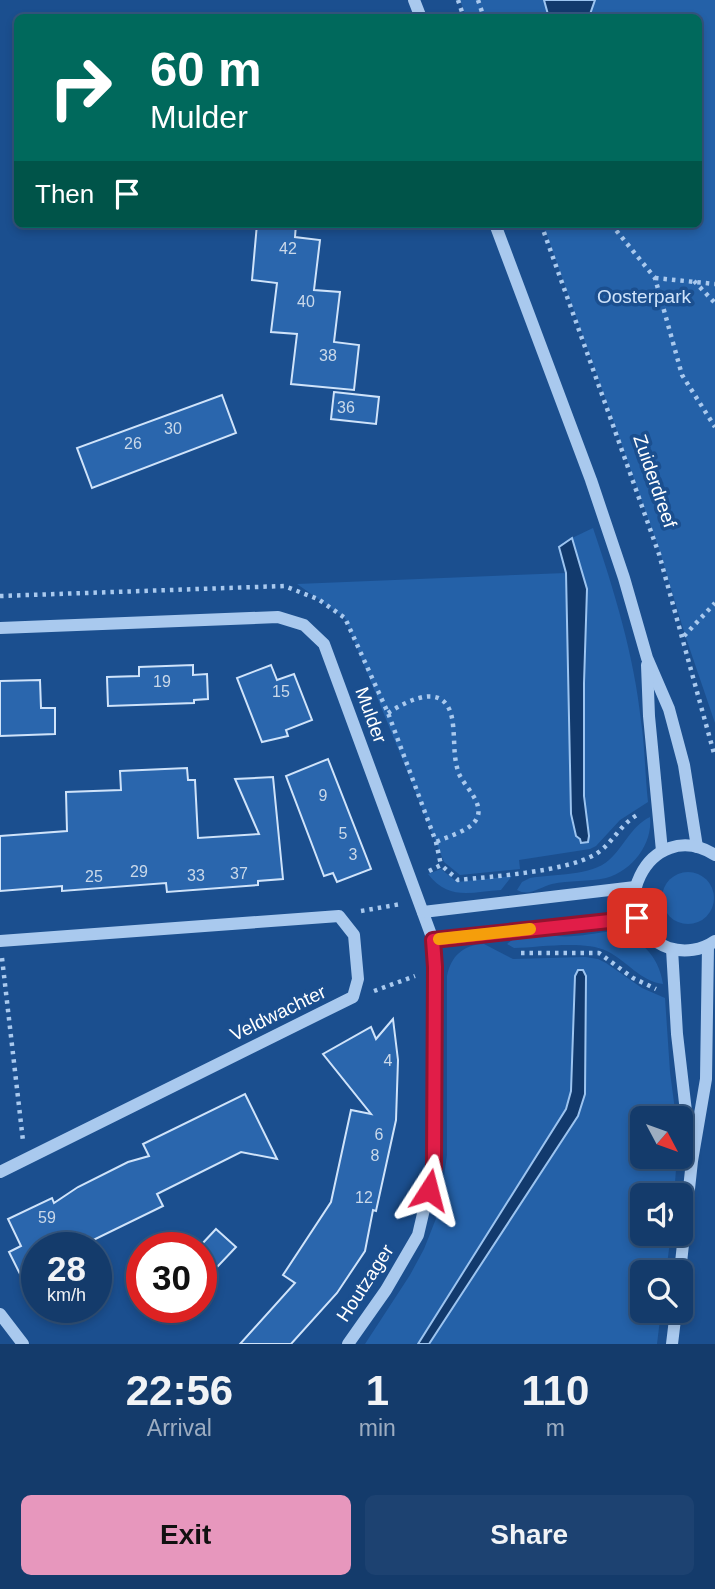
<!DOCTYPE html>
<html lang="en">
<head>
<meta charset="utf-8">
<style>
  body { margin:0; font-family:Arial,sans-serif; background:#1d4271; color:#f1f3f6; height:100vh; display:flex; flex-direction:column; font-size:26px; white-space:nowrap }
  * { box-sizing:border-box; margin:0 }
  p { font-size:23px; color:#9dadc1 }
  .icon { flex:none; width:38px; height:38px; fill:none; stroke:currentColor; stroke-width:2; stroke-linecap:round; stroke-linejoin:round }
  .map { position:relative; height:1344px; overflow:hidden }
  .side { display:flex; flex-direction:column; background:#143b6b; flex:1 }
  .side>* { flex:none }
  .guide { position:absolute; left:14px; top:14px; width:688px; height:214px; border-radius:10px; box-shadow:0 4px 10px #0003,0 0 0 2px #33557e; background:#00695c; color:#fff; overflow:hidden }
  .needle { width:46px; rotate:131deg }
  .buttons { position:absolute; left:630px; top:1106px; display:grid; gap:14px }
  .buttons a { display:grid; place-items:center; width:63px; height:63px; border-radius:10px; background:#143b6b; box-shadow:0 4px 10px #0003,0 0 0 2px #33557e; font-size:35px }
  .speed { position:absolute; left:21px; top:1232px; display:flex; gap:14px; font-size:35px; font-weight:700; text-align:center }
  .speed>* { display:grid; place-content:center; width:91px; height:91px; border-radius:50%; background:#143b6b; box-shadow:0 4px 10px #0003,0 0 0 2px #33557e; line-height:1 }
  .speed small { font-size:18px; font-weight:400 }
  .speed .limit { border:10px solid #d22; background:#fff; color:#111 }
  .pin { position:absolute; display:grid; place-items:center; width:60px; height:60px; color:#fff; margin:-30px; border-radius:14px; box-shadow:0 4px 10px #0006 }
  .me { position:absolute; width:77px; margin:-38px; rotate:9deg; stroke-linejoin:round; filter:drop-shadow(0 0 5px #0008) }
  .turn { display:flex; align-items:center; gap:24px; height:147px; padding:0 21px; font-size:32px }
  .turn .icon { width:91px; height:91px; stroke-width:2.5 }
  .turn b { display:block; font-size:49px; line-height:60px }
  .then { display:flex; align-items:center; height:66px; padding:0 21px; background:#0003; gap:14px; font-size:26px }
  .eta { display:flex; justify-content:space-evenly; align-items:center; height:119px; text-align:center }
  .eta b { font-size:42px; font-weight:600; line-height:49px }
  .button { display:flex; gap:14px; margin-top:auto; padding:14px 21px }
  .button a { flex:1; height:80px; border-radius:10px; background:#e797bd; color:#111; font-size:28px; font-weight:600; line-height:80px; text-align:center }
  .button a+a { background:#1d4271; color:#f1f3f6 }
  .map>svg:first-child { display:block }
  .green { fill:#2461a8 }
  .water { fill:#123a6d; stroke:#9cc4f0; stroke-width:2 }
  .building { fill:#2a66ad; stroke:#cfe3fa; stroke-width:2 }
  .lines { fill:none; stroke-linecap:round; stroke-linejoin:round }
  .path { stroke:#a9c9ee; stroke-width:4.5; stroke-dasharray:3.5 5; stroke-linecap:butt }
  .minor { stroke:#a9c9ee; stroke-width:12 }
  .route-casing { stroke:#92132f; stroke-width:18 }
  .route { stroke:#e11d48; stroke-width:12 }
  .slow { stroke:#f59e0b; stroke-width:12 }
  .labels { text-anchor:middle; dominant-baseline:central; stroke-width:7; stroke-linejoin:round; paint-order:stroke }
  .number-label { font-size:16px; fill:#cad9ea }
  .park-label { font-size:19px; fill:#cfe3fa; stroke:#1b4f8f }
  .street-label { font-size:19px; fill:#fff; stroke:#1b4f8f }
</style>
</head>
<body>
<div class="map">
<svg width="715" height="1344" viewBox="0 0 715 1344">
  <rect width="100%" height="100%" fill="#1b4f8f"/>
  <g class="green">
    <polygon points="460,0 547,0 551,17 466,17"/>
    <polygon points="595,0 715,0 715,723 685,635 660,552 543,224 698,224 698,18 589,17"/>
    <path d="M593 528C614 590 634 655 641 721 645 748 645 775 648 802L620 820 596 846 590 849 519 860 520 869 460 875 444 862 345 618 297 584 566 573 571 814 587 839 589 836 584 796V683L587 589 572 538Z"/>
    <path d="M650 817C653 844 632 871 606 878 589 882 569 880 552 884 540 887 529 897 517 890L522 882 530 878C553 874 592 876 609 860 624 847 631 826 650 817Z"/>
    <path d="M441 869 457 882 512 876 501 890C471 892 449 901 428 874Z"/>
    <circle cx="688" cy="898" r="26"/>
    <path d="M613 931C640 937 659 956 663 984 640 981 627 961 607 951 585 940 540 947 514 948L507 944C520 932 540 935 556 936 574 938 595 933 613 931Z"/>
    <path d="M484 944 513 959 585 957 598 959 606 963 642 988 665 998 670 1072 676 1118H642V1157H677L674 1195H642V1234H671L666 1272H642V1311H661L657 1344H429L578 1116 585 1094 586 976 583 970 575 976 571 1091 566 1109 556 1129 418 1344H365L410 1275 424 1249 439 1211 447 1155V976C451 956 463 945 484 944Z"/>
  </g>
  <g class="water">
    <polygon points="544,0 595,0 589,17 549,18"/>
    <polygon points="572,538 587,589 584,683 584,796 589,836 588,842 581,843 580,839 576,836 571,814 566,573 559,547"/>
    <polygon points="578,970 583,970 586,976 585,1094 578,1116 429,1344 418,1344 566,1109 571,1091 575,976"/>
  </g>
  <g class="building">
    <polygon points="257,224 296,224 295,237 320,240 314,290 340,292 334,342 359,345 354,390 291,384 297,334 271,332 277,283 252,280"/>
    <polygon points="334,392 379,397 376,424 331,419"/>
    <polygon points="222,395 236,433 92,488 77,448"/>
    <polygon points="193,665 193,675 207,674 208,699 194,700 194,703 108,706 107,677 139,676 139,667"/>
    <polygon points="271,665 277,680 294,674 312,720 286,730 288,736 262,742 237,678"/>
    <polygon points="40,680 41,708 55,708 55,734 0,736 0,681"/>
    <polygon points="328,759 371,869 337,882 333,873 324,876 286,776"/>
    <polygon points="187,768 188,780 195,780 198,838 259,834 235,779 273,777 283,879 258,881 258,885 167,892 166,883 62,891 62,886 0,891 0,836 67,831 66,792 121,790 120,771"/>
    <polygon points="393,1019 398,1060 396,1120 376,1211 373,1210 365,1251 337,1293 291,1344 240,1344 295,1283 283,1275 331,1202 351,1110 371,1114 323,1054 371,1027 376,1039"/>
    <polygon points="245,1094 277,1159 241,1152 157,1194 163,1206 77,1248 37,1248 37,1268 21,1276 9,1252 21,1246 8,1219 52,1198 54,1203 78,1187 128,1162 149,1156 143,1144"/>
    <polygon points="216,1229 236,1247 201,1284 201,1245"/>
  </g>
  <g class="lines">
    <g class="path">
      <polyline points="458,0 464,18"/>
      <polyline points="478,0 484,18"/>
      <polyline points="541,224 659,554 715,757"/>
      <polyline points="611,224 655,278 682,375 715,427"/>
      <polyline points="655,278 715,284"/>
      <polyline points="694,281 715,303"/>
      <polyline points="0,596 284,586 318,599 345,618 388,713 436,842 441,865"/>
      <polyline points="684,636 715,603"/>
      <path d="M388 713C413 697 449 681 453 725 455 743 453 757 459 774 465 787 484 803 477 818 471 831 448 836 436 842"/>
      <path d="M429 871 441 865 458 880C495 876 565 872 596 854 613 843 621 823 639 814"/>
      <polyline points="361,911 401,904"/>
      <polyline points="521,953 599,953 633,978 656,989"/>
      <polyline points="2,958 23,1141"/>
      <polyline points="374,991 415,976"/>
    </g>
    <g class="minor">
      <polyline points="414,0 421,18"/>
      <polyline points="495,224 591,480 624,578 647,658 669,709 684,765 697,847"/>
      <polyline points="0,628 278,617 304,625 324,644 433,940 435,967 434,1167 418,1235 386,1290 348,1344"/>
      <polyline points="647,665 649,716 662,851"/>
      <path d="M715 855C649 813 597 921 669 948 685 953 702 950 715 941"/>
      <polyline points="423,912 635,887"/>
      <polyline points="433,940 637,918"/>
      <polyline points="0,941 339,916 354,935 358,979 353,997 0,1172"/>
      <polyline points="672,949 677,1034 690,1146"/>
      <polyline points="680,1272 692,1161 706,1079 708,946"/>
      <polyline points="0,1314 23,1344"/>
      <polyline points="672,1344 676,1311"/>
    </g>
  </g>
  <g class="lines">
    <defs>
      <polyline id="route" points="429,1190 434,1167 435,967 433,940 637,918"/>
    </defs>
    <use href="#route" class="route-casing"/>
    <use href="#route" class="route"/>
    <polyline class="slow" points="439,939 530,929"/>
  </g>
  <g class="labels">
    <g class="number-label">
      <text x="288" y="248">42</text>
      <text x="306" y="301">40</text>
      <text x="328" y="355">38</text>
      <text x="346" y="407">36</text>
      <text x="173" y="428">30</text>
      <text x="133" y="443">26</text>
      <text x="162" y="681">19</text>
      <text x="281" y="691">15</text>
      <text x="323" y="795">9</text>
      <text x="343" y="833">5</text>
      <text x="353" y="854">3</text>
      <text x="139" y="871">29</text>
      <text x="239" y="873">37</text>
      <text x="196" y="875">33</text>
      <text x="94" y="876">25</text>
      <text x="388" y="1060">4</text>
      <text x="379" y="1134">6</text>
      <text x="375" y="1155">8</text>
      <text x="364" y="1197">12</text>
      <text x="47" y="1217">59</text>
    </g>
    <g class="park-label">
      <text x="644" y="296">Oosterpark</text>
    </g>
    <g class="street-label">
      <text transform="translate(655 481) rotate(71)">Zuiderdreef</text>
      <text transform="translate(371 715) rotate(70)">Mulder</text>
      <text transform="translate(278 1013) rotate(-26)">Veldwachter</text>
      <text transform="translate(365 1283) rotate(-57)">Houtzager</text>
    </g>
  </g>
</svg>
<div class="buttons">
<a><svg class="needle" viewBox="-14 -14 28 28"><path d="M0-13l5 13h-10z" fill="#e53935"/><path d="M0 13l5-13h-10z" fill="#9dadc1"/></svg></a>
<a><svg class="icon" aria-label="sound" viewBox="0 0 24 24"><path d="M4 9h4l5-4v14l-5-4H4zM17 9q2 3 0 6"/></svg></a>
<a><svg class="icon" aria-label="search" viewBox="0 0 24 24"><circle cx="10" cy="10" r="6"/><path d="M15 15l6 6"/></svg></a>
</div>
<div class="speed"><div>28<small>km/h</small></div><div class="limit">30</div></div>
<div class="pin" style="left:637px;top:918px;background:#d93025"><svg class="icon" aria-label="arrive" viewBox="0 0 24 24"><path d="M6 21V4h12l-3 4 3 4H6"/></svg></div>
<svg class="me" style="left:429px;top:1190px" viewBox="-20 -20 40 40"><path d="M0-17L14 15 0 8-14 15z" fill="#e11d48" stroke="#fff" stroke-width="4"/></svg>
<div class="guide">
<div class="turn"><svg class="icon" aria-label="right" viewBox="0 0 24 24"><path d="M7 20v-9h11M14 6l5 5-5 5"/></svg><div><b>60 m</b>Mulder</div></div>
<div class="then">Then<svg class="icon" aria-label="arrive" viewBox="0 0 24 24"><path d="M6 21V4h12l-3 4 3 4H6"/></svg></div>
</div>
</div>
<section class="side">
<div class="eta">
<div><b>22:56</b><p>Arrival</p></div>
<div><b>1</b><p>min</p></div>
<div><b>110</b><p>m</p></div>
</div>
<div class="button"><a>Exit</a><a>Share</a></div>
</section>
</body>
</html>
